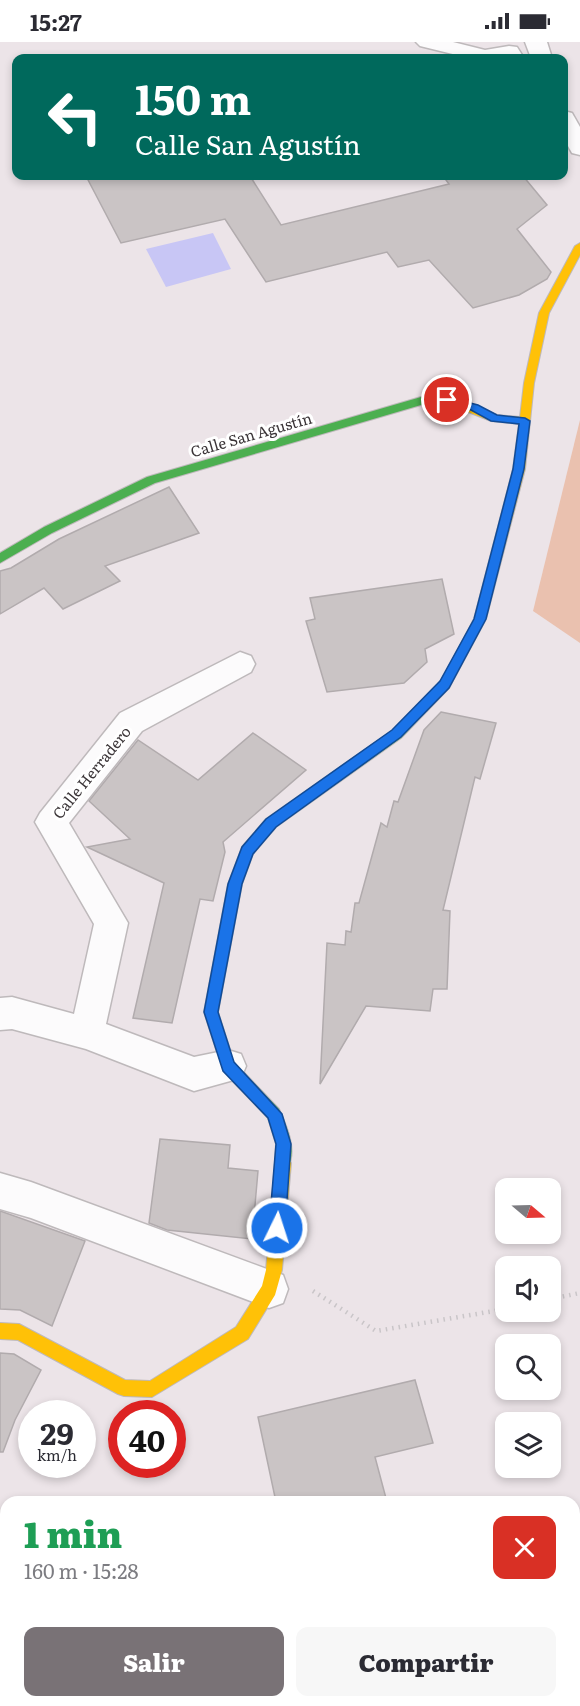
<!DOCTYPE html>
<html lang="es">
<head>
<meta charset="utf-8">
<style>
  body { margin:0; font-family:Literata,serif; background:#f7f7f7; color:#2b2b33; height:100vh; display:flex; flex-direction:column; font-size:22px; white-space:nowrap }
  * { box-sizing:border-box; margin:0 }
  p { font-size:20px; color:#7c7c81 }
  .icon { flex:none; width:33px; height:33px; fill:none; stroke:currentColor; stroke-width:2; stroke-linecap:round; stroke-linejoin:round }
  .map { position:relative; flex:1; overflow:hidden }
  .sheet { position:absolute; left:0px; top:1454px; width:580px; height:212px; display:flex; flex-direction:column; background:#fff; border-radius:18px 18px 0 0; box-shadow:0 3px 9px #0003 }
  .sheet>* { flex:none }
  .hud { position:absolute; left:12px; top:12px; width:556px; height:126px; border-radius:12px; box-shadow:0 3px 9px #0003; background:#00695c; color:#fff; overflow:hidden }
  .needle { width:39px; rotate:109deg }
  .controls { position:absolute; left:495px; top:1136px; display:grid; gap:12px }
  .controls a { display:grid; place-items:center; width:66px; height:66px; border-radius:12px; background:#fff; box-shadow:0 3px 9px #0003; font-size:30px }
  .speed { position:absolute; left:18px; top:1358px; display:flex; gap:12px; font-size:30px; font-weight:700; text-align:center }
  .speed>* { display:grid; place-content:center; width:78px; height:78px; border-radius:50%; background:#fff; box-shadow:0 3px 9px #0003; line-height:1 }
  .speed small { font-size:15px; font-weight:400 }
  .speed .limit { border:9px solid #d22; background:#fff; color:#111 }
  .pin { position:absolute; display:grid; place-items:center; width:51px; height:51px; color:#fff; margin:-26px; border:3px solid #fff; border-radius:50%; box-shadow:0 2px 6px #0007 }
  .me { position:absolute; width:66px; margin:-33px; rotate:4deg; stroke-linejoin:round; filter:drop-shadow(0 0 4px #0008) }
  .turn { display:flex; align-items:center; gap:21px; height:126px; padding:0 24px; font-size:27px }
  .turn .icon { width:78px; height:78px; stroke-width:2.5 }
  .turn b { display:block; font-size:42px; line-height:51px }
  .round { display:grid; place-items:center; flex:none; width:63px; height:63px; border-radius:12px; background:#f7f7f7 }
  .head { display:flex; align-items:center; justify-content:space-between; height:102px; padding:0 24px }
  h1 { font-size:36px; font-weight:800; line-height:45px; color:#1e9e55 }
  .cta { display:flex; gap:12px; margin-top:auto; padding:12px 24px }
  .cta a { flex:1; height:69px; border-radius:12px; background:#797276; color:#fff; font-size:24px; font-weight:800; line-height:69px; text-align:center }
  .cta a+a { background:#f7f7f7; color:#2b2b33 }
  .status { display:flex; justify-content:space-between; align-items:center; height:42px; padding:0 30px; background:#fff; direction:ltr }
  .status svg { height:16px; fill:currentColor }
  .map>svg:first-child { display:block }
  .green { fill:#eac1af }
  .water { fill:#c8c6f5 }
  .building { fill:#cac4c5; stroke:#b1abad; stroke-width:1.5 }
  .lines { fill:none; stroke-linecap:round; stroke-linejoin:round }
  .street-casing { stroke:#beb9bb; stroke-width:3 }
  .fast-casing { stroke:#beb9bb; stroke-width:2 }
  .slow-casing { stroke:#beb9bb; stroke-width:2 }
  .path { stroke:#c9c5c8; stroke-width:4.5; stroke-dasharray:1.5 5; stroke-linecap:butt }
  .street { fill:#fcfbfc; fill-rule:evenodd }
  .fast { fill:#4caf50; fill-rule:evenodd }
  .slow { fill:#ffc107; fill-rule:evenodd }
  .route { fill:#1a73e8; stroke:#114b97; stroke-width:1.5 }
  .labels { text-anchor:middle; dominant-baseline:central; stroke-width:6; stroke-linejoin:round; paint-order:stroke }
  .street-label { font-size:15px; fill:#3b3538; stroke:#fff }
</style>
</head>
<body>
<div class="status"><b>15:27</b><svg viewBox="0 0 49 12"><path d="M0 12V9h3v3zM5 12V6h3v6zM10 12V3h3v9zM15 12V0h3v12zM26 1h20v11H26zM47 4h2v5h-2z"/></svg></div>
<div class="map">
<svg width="580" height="1664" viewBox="0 0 580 1664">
  <rect width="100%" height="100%" fill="#ece4e8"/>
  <g class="green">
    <polygon points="580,378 580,601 533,569"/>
    <polygon points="580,1589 580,1664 496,1664 501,1659 574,1659 575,1594"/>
  </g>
  <polygon class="water" points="213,191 231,227 166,245 146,207"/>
  <g class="building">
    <polygon points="86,134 250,134 281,183 449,142 443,134 523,134 547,163 517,187 551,230 547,237 519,253 473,266 429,218 398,225 387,210 266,240 225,177 121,201"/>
    <polygon points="169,445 199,491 105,524 120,539 63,567 44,546 0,572 0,529 11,526 59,497"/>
    <polygon points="442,537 454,592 425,607 427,620 404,641 327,650 306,579 315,577 310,556"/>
    <polygon points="441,670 496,681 480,737 475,735 443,868 450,869 447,947 433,947 430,969 366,964 320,1042 327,901 345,903 346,889 351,890 355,861 359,861 381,781 387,785 394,759 398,760 424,688"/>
    <polygon points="253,691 306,728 223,800 225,810 213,859 200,857 172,981 133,976 164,841 87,805 130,797 89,759 138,698 198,738"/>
    <polygon points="160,1097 230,1103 228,1126 258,1129 252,1197 167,1188 149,1181"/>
    <polygon points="0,1169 85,1199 52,1284 20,1268 0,1267"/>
    <polygon points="0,1311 14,1312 41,1328 15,1378 3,1410 0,1410"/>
    <polygon points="415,1338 433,1401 375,1415 387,1460 276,1460 258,1375"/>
  </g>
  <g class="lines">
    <defs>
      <g id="street">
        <polygon points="416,0 453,0 485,8 509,4 517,5 524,16 469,16 420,4"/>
        <polygon points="525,0 547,0 552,16 531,16"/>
        <polygon points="564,69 572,71 580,85 580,113 572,111 564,97"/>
        <polygon points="240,610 251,614 255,622 251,630 142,689 69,781 128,881 106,982 194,1015 228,1008 241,1012 246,1024 241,1036 194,1049 86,1007 12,987 0,988 0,956 12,955 74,972 94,882 35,780 40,771 120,671"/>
        <polygon points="0,1131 31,1140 283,1233 288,1247 283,1261 269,1266 31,1176 0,1167"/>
      </g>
      <g id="fast">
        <polygon points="421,355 452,355 457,359 452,363 421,363 155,441 52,491 0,521 0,511 44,485 147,435"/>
        <path d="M423 661 429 666 427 669 401 696 276 785 253 812 242 842 218 970 234 1020 279 1067C287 1085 297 1107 288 1126L283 1128 278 1126 275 1121 276 1102 268 1076 223 1029 204 970 228 842 242 805 266 777 393 688 419 663Z"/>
      </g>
      <g id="slow">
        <polygon points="580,201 580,213 549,271 534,341 525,427 486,577 449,646 427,669 419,669 417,666 419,663 441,640 474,577 513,427 519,382 491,379 448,362 447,359 452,355 497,373 520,375 524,341 539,271 575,204"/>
        <polygon points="283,1114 288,1116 291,1121 282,1228 275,1253 248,1297 152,1355 124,1354 118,1352 18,1298 0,1297 0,1281 19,1282 125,1338 150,1339 236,1285 262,1244 266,1228 275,1121 278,1116"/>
      </g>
    </defs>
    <use href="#street" class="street-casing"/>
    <use href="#fast" class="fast-casing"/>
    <use href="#slow" class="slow-casing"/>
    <g class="path">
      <polyline points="313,1249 376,1289 506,1267"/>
      <polyline points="550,1257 580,1251"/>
    </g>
    <use href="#street" class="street"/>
    <use href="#fast" class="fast"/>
    <use href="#slow" class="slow"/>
  </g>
  <polygon class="route" points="447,355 478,363 497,373 525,376 530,379 524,427 486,577 449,646 401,695 276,785 253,812 242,842 218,970 234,1020 282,1072 291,1102 285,1186 283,1192 277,1194 271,1192 269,1186 276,1102 268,1076 223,1029 204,970 228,842 242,805 266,777 392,688 440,639 474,577 513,427 519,382 491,379 471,368 444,361 442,358"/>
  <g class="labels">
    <g class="street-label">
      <text transform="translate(251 392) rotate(-16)">Calle San Agustín</text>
      <text transform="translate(91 730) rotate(-51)">Calle Herradero</text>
    </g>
  </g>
</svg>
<div class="controls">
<a><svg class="needle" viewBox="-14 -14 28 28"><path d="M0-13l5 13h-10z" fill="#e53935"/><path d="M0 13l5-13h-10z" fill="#7c7c81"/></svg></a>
<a><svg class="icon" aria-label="sound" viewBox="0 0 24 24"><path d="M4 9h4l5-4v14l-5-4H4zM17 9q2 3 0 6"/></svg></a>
<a><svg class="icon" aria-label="search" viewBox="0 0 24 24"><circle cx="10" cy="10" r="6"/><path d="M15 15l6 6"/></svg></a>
<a><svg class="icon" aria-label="layers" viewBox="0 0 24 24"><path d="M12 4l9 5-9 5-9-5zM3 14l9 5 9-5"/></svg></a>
</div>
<div class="speed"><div>29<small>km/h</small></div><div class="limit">40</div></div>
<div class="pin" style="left:447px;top:358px;background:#d93025"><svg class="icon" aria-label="arrive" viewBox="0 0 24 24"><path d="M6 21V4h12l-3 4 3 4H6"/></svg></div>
<svg class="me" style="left:277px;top:1186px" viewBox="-20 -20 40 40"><circle r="17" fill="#1a73e8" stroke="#fff" stroke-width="3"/><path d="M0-11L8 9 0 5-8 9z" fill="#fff"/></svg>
<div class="hud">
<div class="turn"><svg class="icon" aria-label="left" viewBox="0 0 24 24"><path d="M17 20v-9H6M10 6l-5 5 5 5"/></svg><div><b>150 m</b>Calle San Agustín</div></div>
</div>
<section class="sheet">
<div class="head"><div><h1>1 min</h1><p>160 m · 15:28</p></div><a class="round" style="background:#d93025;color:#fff"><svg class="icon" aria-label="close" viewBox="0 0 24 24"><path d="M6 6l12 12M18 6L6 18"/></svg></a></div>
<div class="cta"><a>Salir</a><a>Compartir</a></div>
</section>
</div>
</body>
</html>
